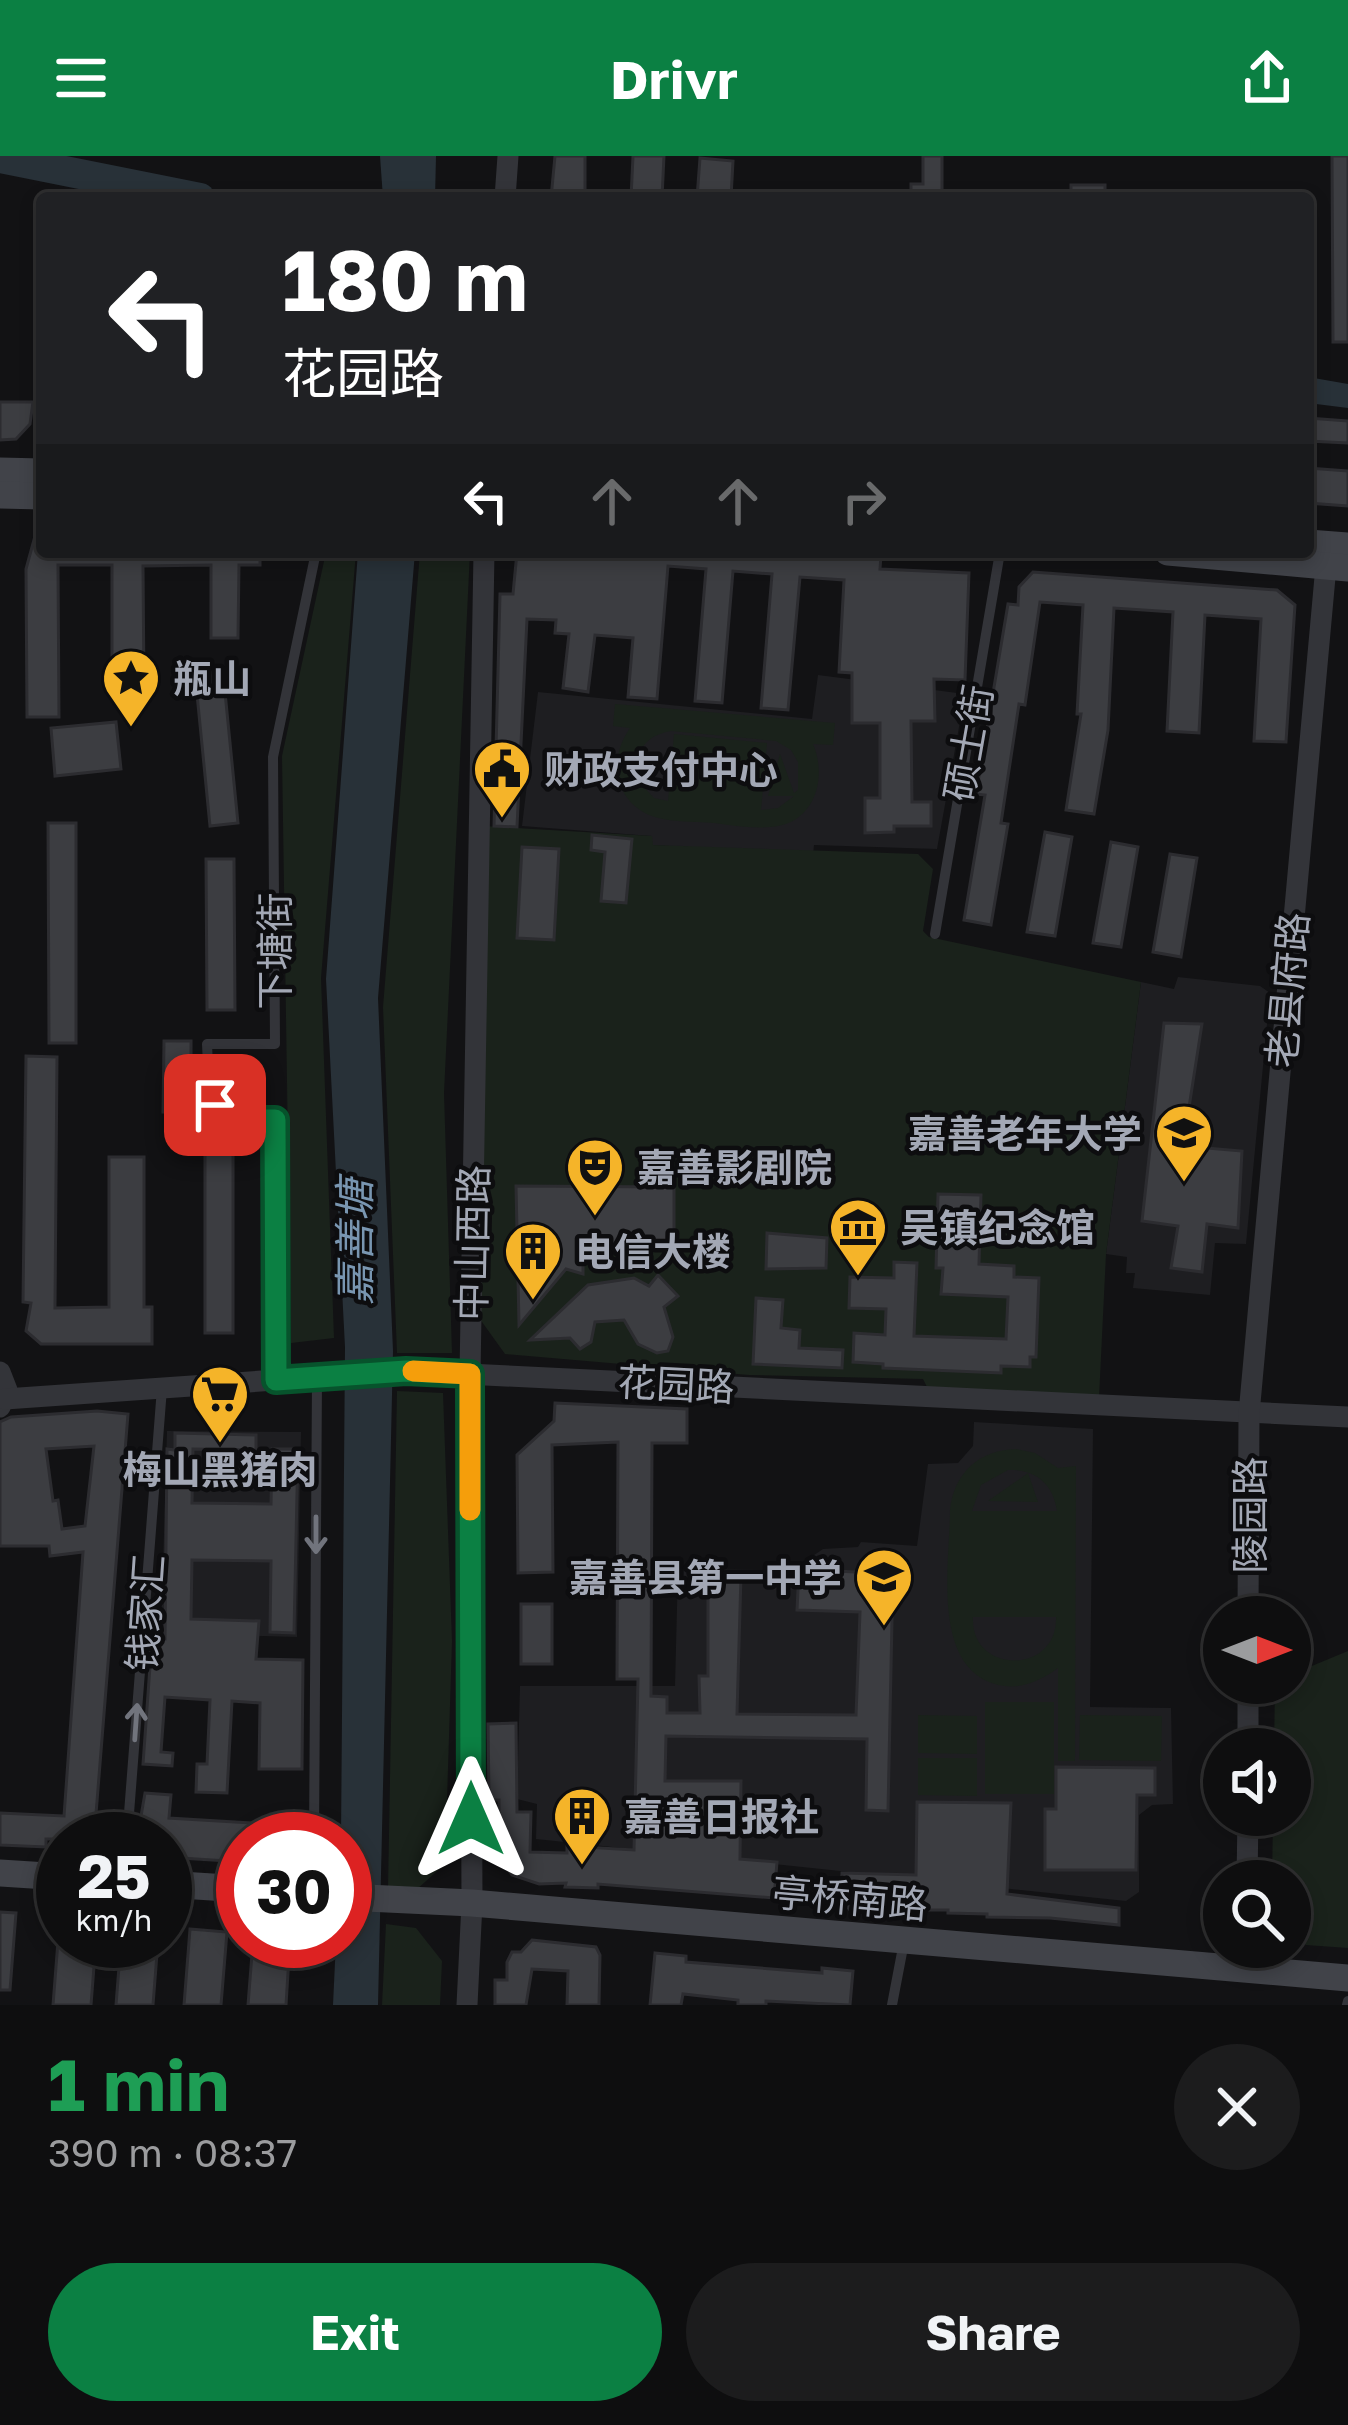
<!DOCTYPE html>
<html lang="en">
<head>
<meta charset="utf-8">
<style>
  body { margin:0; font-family:"Golos Text","Noto Sans SC",sans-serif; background:#1c1c1d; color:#f1f3f6; height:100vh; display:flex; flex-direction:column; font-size:45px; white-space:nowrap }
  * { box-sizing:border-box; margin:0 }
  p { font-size:39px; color:#9b9c9e }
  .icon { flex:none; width:66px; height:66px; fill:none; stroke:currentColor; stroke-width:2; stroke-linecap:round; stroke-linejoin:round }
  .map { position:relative; height:1849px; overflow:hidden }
  .side { display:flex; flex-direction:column; background:#0e0e0f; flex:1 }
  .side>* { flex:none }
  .top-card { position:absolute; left:36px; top:36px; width:1278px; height:366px; border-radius:12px; box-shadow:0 6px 18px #0003,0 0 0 3px #2e2e2f; background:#202124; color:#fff; overflow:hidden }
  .needle { width:78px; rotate:90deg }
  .tools { position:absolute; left:1203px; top:1440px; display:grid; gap:24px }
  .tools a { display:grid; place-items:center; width:108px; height:108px; border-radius:50%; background:#0e0e0f; box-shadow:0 6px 18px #0003,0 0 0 3px #2e2e2f; font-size:60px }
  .speed { position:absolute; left:36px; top:1656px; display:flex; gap:24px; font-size:60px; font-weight:700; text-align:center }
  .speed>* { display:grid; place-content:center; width:156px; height:156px; border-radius:50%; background:#0e0e0f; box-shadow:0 6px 18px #0003,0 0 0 3px #2e2e2f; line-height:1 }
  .speed small { font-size:30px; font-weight:400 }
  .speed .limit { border:18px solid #d22; background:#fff; color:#111 }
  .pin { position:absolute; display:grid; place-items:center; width:102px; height:102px; color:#fff; margin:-51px; border-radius:24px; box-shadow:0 6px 18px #0006 }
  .me { position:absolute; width:132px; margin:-66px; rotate:0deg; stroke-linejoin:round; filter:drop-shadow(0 0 9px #0008) }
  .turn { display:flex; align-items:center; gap:42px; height:252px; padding:0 48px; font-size:54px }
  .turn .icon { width:156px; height:156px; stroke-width:2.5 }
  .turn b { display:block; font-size:84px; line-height:102px }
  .lanes { display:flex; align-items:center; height:114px; padding:0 48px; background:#0003; justify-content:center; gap:60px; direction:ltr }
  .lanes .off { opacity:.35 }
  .round { display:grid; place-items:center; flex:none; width:126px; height:126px; border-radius:63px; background:#1c1c1d }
  .overview { display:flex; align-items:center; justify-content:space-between; height:204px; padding:0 48px }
  h1 { font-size:72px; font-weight:700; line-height:90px; color:#1e9e55 }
  .button { display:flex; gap:24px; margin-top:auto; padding:24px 48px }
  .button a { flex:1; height:138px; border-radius:72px; background:#0b8043; color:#fff; font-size:48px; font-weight:700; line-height:138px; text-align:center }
  .button a+a { background:#1c1c1d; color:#f1f3f6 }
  header { display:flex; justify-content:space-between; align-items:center; height:156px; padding:0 48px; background:#0b8043; color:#fff; font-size:54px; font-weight:700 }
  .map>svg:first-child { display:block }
  .built { fill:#1e1e21 }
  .green { fill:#1a221b; fill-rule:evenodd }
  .water { fill:#283138 }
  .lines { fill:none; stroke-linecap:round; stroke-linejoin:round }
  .river { stroke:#283138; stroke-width:30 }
  .building { fill:#3c3d41; stroke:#2c2c30; stroke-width:3; fill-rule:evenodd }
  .lane { stroke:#333439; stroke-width:10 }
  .street { stroke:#333439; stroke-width:21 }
  .secondary { stroke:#414349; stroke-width:27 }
  .oneway { stroke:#71747d }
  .route-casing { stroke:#07532c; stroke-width:30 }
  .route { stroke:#0b8043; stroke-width:21 }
  .slow { stroke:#f59e0b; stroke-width:21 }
  .labels { text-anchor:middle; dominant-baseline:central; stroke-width:9; stroke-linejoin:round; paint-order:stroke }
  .poi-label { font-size:39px; font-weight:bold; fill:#a3a8b5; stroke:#0d0d0f; text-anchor:start }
  .street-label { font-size:39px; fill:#a3a8b5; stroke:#0d0d0f }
  .water-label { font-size:42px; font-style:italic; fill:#7996b1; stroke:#0d0d0f }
</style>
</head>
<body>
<header><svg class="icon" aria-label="menu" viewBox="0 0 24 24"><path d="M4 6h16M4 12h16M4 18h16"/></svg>Drivr<svg class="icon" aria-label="share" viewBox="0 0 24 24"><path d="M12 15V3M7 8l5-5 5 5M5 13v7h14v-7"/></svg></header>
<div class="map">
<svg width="1348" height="1849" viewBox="0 0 1348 1849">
  <rect width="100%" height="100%" fill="#121214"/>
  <g class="built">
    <polygon points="818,519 965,538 937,693 814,689 813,698 652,689 651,680 522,670 538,536 812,563"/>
    <polygon points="1178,821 1260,830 1270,837 1246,1088 1215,1087 1210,1139 1133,1132 1135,1117 1126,1117 1127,1101 1106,1098 1141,826 1174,833"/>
    <polygon points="974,1266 1093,1273 1090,1551 1171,1552 1173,1648 1152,1649 1139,1659 1139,1736 1126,1745 536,1683 537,1648 517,1643 520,1530 675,1530 678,1412 792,1414 823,1393 858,1391 861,1386 917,1390 928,1308 958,1307 973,1290"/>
    <polygon points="167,1275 301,1276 297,1481 161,1477"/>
  </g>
  <g class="green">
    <polygon points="326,396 356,396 321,822 334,1182 291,1187 282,600"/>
    <polygon points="420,396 470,396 444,937 452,1197 397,1197 383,851"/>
    <path d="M615 548 835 567 833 589 813 588C828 623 814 669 770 671 751 673 732 669 714 667 693 665 668 667 649 659 613 643 609 601 630 572L613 570ZM671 575 776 585 791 594 798 606V634L794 637 780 598 768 640H794L778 652 761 654 767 587 674 578 668 645 654 642 641 628C631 601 642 580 671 575Z"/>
    <polygon points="484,670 652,680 653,689 918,698 933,713 923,775 929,781 1141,826 1106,1098 1099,1242 927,1231 923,1223 749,1219 505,1198 477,1159"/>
    <polygon points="397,1235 443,1237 452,1485 445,1708 416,1734 388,1734"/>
    <path d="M1016 1293 1035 1297 1058 1312 1076 1310 1075 1605H1058V1512C1040 1525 1021 1534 998 1529 930 1512 950 1406 950 1354 954 1317 979 1294 1016 1293ZM1008 1314C1035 1313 1053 1327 1057 1355H972L981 1329ZM973 1461H1056C1058 1519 970 1519 973 1461Z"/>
    <polygon points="1028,1317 1038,1346 988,1345"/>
    <polygon points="1348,1495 1348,1792 1306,1789 1290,1782 1290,1725 1272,1725 1273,1659 1290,1659 1290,1593 1274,1593 1275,1527 1290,1527 1290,1519"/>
    <rect x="985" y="1546" width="69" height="92"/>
    <polygon points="918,1559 977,1560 977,1598 918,1597"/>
    <polygon points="1080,1559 1162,1560 1161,1605 1079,1604"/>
    <polygon points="918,1602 977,1602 977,1640 918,1639"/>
    <polygon points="386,1768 416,1772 442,1805 440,1849 382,1849"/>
  </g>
  <g class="water">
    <polygon points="380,0 436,0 435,42 383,42"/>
    <polygon points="1308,221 1348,228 1348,252 1308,247"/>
    <polygon points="358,396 415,396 378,842 393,1195 378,1849 333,1849 336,1785 345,1785 345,1683 341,1683 345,1191 326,823"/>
  </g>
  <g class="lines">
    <polyline class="river" points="0,2 200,42"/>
  </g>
  <g class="building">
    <polygon points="555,0 585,0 585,42 551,42"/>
    <polygon points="633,0 664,0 662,42 631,42"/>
    <polygon points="923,0 942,0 942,42 911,42 911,28 923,28"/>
    <polygon points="1332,0 1348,0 1348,186 1333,186"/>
    <polygon points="700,2 733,5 731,42 697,42"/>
    <rect x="1071" y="29" width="34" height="13"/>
    <polygon points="0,246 33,246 30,268 16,283 0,284"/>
    <polygon points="1308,262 1348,265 1348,287 1308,285"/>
    <polygon points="1308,312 1348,315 1348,350 1308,347"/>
    <polygon points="38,369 42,369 42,396 260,396 260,409 239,409 238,482 211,482 211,409 143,410 144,530 112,531 112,409 58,409 59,561 27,561 26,413"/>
    <polygon points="517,396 838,396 881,400 880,413 969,417 965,524 934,523 935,565 911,565 912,646 931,646 931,670 894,670 894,676 865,677 865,642 880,642 880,567 852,567 852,517 839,516 844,424 800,421 788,554 761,552 772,418 733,415 722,547 695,545 706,413 668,410 657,543 628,541 633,482 595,479 588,536 563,532 569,478 555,477 556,464 527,463 517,671 494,670 500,438 513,438"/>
    <polygon points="1033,416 1277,434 1295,449 1286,586 1254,585 1261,463 1205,459 1199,577 1167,575 1173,456 1114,452 1108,574 1094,658 1066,654 1081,558 1077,558 1083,449 1040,446 1025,549 1019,548 1001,667 1008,668 991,769 964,764 985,639 976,638 1008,448 1018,449 1019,431"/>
    <polygon points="223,516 238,667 210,670 195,518"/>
    <polygon points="116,566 121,613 55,620 51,572"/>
    <polygon points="48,667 76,667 76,887 49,887"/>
    <polygon points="1045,676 1072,681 1055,780 1027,776"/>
    <polygon points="592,679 632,683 626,747 601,745 605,696 591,694"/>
    <polygon points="1111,686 1138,691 1121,791 1093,787"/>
    <polygon points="522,691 559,693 554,784 517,782"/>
    <polygon points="1170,698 1197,702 1181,801 1153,796"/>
    <polygon points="206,703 234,703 235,854 207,854"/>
    <polygon points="1164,867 1202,868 1183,990 1242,995 1238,1072 1207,1068 1202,1116 1171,1112 1178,1070 1142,1065"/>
    <polygon points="164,885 191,885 191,956 163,956"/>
    <polygon points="26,900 57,901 55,1152 109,1151 109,1001 144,1001 144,1151 152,1151 152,1188 41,1188 26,1175 31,1147 23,1146"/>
    <polygon points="205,962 233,970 233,1177 205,1177"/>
    <polygon points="516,1030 674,1031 674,1094 598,1094 598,1099 583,1100 583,1118 566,1113 519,1169"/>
    <polygon points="938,1038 981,1039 979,1108 1014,1110 1014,1121 1039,1122 1036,1201 1030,1201 1030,1211 1001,1210 1001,1217 883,1212 883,1208 853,1206 854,1177 885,1179 886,1153 849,1152 850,1121 894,1122 894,1106 917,1107 914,1180 1006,1183 1008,1141 941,1138 943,1112 936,1112"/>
    <polygon points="767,1077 827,1082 826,1112 766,1113"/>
    <polygon points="658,1119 678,1140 664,1151 673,1181 668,1195 657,1197 638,1188 624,1164 595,1166 591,1186 580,1193 570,1182 530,1184 588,1129 634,1122 649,1130"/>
    <polygon points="756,1142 783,1144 781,1172 800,1174 799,1192 843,1194 842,1212 753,1208"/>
    <polygon points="555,1247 687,1253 687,1287 652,1287 651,1540 667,1541 667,1557 700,1557 699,1520 708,1520 708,1420 741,1420 737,1558 856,1559 860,1456 797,1454 799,1413 893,1418 888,1655 866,1654 867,1583 666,1580 665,1625 741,1625 740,1703 777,1706 774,1742 598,1728 598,1732 565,1731 566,1727 539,1728 512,1719 503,1706 499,1695 499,1644 489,1644 488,1568 516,1567 517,1656 531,1656 530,1696 567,1697 567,1690 634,1694 638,1523 617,1523 618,1286 552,1289 553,1416 518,1417 517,1299 554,1265"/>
    <path d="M97 1255 128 1258 94 1683H46V1691L0 1689V1657L64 1660 83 1396 50 1400 49 1390H0V1266L11 1261ZM94 1290 85 1370 62 1373 58 1344 53 1345 46 1293Z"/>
    <polygon points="175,1277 256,1279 256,1294 193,1293 192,1347 271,1348 272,1293 298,1293 294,1477 270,1476 271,1405 192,1404 191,1463 259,1465 256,1503 303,1504 302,1613 259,1613 260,1547 232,1545 227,1637 196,1636 197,1608 207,1608 210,1544 165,1541 161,1596 173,1597 172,1610 143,1608 152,1482 165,1483 167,1293 175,1294"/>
    <rect x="521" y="1448" width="31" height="60"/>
    <polygon points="1056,1611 1155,1612 1155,1639 1137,1639 1136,1714 1045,1714 1045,1653 1056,1653"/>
    <polygon points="145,1637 171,1639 169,1662 303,1670 302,1683 243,1683 243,1706 165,1701 165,1683 137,1683"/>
    <polygon points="917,1646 1011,1647 1007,1738 1119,1752 1119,1769 1050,1762 987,1761 987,1758 948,1757 948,1754 850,1754 841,1744 842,1717 916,1719"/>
    <polygon points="0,1756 16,1757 10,1834 0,1834"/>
    <polygon points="190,1773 227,1776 221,1849 184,1849"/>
    <polygon points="532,1784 596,1791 600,1799 599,1849 567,1849 568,1815 532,1813 526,1849 495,1849 495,1824 507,1824 507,1806 512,1796 521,1796"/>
    <polygon points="58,1785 96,1785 91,1849 53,1849"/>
    <polygon points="121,1785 158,1785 153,1849 116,1849"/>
    <polygon points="253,1785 290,1785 286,1849 248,1849"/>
    <polygon points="655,1797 686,1800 686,1806 822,1817 822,1812 853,1815 850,1849 766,1845 766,1849 738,1849 738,1844 683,1838 681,1849 650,1849"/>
  </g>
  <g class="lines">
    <g class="lane">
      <polyline points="935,778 1000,396"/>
      <polyline points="276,1224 275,964 246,964 222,957 209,930 207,888 275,888 273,601 316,396"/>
      <polyline points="127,1683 162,1232"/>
      <polyline points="314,1683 317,1223"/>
      <polyline points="892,1849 904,1786"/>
      <polyline points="1347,1849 1348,1845"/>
    </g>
    <g class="street">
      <polyline points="505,42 508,0"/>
      <polyline points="0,1216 7,1234 0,1251"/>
      <polyline points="5,1243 405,1215 1348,1261"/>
      <polyline points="1248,1461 1249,1258 1326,410"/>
      <polyline points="1248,1593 1248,1527"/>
      <polyline points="1247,1725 1248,1659"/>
      <polyline points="467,1849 472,1747 470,1218 484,396"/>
    </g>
    <g class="secondary">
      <polyline points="0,315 42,316"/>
      <polyline points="0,339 42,340"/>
      <polyline points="1308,387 1348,390"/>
      <polyline points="1168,396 1348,412"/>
      <polyline points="0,1717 63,1721"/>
      <polyline points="165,1728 243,1733"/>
      <polyline points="345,1741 472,1747 1348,1822"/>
    </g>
  </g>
  <defs><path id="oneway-shaft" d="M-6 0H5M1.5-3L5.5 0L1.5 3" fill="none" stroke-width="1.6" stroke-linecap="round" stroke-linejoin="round" transform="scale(3)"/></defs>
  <g class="oneway">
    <use href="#oneway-shaft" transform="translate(316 1379) rotate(90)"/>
    <use href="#oneway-shaft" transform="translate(136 1566) rotate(-86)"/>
  </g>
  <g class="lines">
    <defs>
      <path id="route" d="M215 949C230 967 254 964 275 964L276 1224 406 1215 470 1218 471 1663"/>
    </defs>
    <use href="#route" class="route-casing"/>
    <use href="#route" class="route"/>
    <polyline class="slow" points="413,1215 470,1218 470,1354"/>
  </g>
  <defs>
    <symbol id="sight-pin" viewBox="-11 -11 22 30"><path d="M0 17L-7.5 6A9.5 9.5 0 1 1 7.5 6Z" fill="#f5b429" stroke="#0d0d0f"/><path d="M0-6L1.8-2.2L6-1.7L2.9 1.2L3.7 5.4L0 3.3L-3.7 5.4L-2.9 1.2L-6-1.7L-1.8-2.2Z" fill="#111"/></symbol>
    <symbol id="civic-pin" viewBox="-11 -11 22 30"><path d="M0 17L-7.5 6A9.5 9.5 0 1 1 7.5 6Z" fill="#f5b429" stroke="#0d0d0f"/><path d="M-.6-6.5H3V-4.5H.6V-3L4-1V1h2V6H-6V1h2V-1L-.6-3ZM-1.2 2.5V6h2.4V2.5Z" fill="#111"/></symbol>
    <symbol id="university-pin" viewBox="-11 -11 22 30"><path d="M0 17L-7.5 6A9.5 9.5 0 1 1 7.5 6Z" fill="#f5b429" stroke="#0d0d0f"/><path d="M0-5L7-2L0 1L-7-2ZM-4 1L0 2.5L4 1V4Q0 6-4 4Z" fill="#111"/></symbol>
    <symbol id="theatre-pin" viewBox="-11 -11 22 30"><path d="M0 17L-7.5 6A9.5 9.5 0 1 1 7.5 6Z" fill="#f5b429" stroke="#0d0d0f"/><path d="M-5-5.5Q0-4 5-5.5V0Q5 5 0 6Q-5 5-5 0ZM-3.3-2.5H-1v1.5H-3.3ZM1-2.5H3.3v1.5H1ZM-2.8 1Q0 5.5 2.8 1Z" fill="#111"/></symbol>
    <symbol id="museum-pin" viewBox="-11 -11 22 30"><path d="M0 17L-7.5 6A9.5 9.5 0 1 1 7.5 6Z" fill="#f5b429" stroke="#0d0d0f"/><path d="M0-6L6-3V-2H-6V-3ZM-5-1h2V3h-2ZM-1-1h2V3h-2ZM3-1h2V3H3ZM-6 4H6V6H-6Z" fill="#111"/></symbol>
    <symbol id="building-pin" viewBox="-11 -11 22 30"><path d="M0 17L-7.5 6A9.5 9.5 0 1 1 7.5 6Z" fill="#f5b429" stroke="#0d0d0f"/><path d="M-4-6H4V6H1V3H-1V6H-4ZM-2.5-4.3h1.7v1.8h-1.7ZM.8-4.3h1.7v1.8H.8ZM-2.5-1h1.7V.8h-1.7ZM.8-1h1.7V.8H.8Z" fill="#111"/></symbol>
    <symbol id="supermarket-pin" viewBox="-11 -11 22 30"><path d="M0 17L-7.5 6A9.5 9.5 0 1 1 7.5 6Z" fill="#f5b429" stroke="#0d0d0f"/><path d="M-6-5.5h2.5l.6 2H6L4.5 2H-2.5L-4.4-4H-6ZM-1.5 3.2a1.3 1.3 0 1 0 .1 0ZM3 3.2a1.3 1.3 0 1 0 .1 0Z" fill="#111"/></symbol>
    <symbol id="school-pin" viewBox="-11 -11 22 30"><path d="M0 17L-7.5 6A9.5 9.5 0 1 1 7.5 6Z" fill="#f5b429" stroke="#0d0d0f"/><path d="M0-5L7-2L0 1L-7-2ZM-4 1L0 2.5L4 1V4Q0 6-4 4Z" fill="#111"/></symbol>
  </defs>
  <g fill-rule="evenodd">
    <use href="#sight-pin" x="98" y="489" width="66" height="90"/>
    <use href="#civic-pin" x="469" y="580" width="66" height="90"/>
    <use href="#university-pin" x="1151" y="944" width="66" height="90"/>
    <use href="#theatre-pin" x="562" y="978" width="66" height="90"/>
    <use href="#museum-pin" x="825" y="1038" width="66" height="90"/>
    <use href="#building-pin" x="500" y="1062" width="66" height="90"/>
    <use href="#supermarket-pin" x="187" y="1205" width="66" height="90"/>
    <use href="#school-pin" x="851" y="1388" width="66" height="90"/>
    <use href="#building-pin" x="549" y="1627" width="66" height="90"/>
  </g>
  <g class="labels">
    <g class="poi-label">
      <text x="173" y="522">瓶山</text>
      <text x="544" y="613">财政支付中心</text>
      <text x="1142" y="977" text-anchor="end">嘉善老年大学</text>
      <text x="637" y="1011">嘉善影剧院</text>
      <text x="900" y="1071">吴镇纪念馆</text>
      <text x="575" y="1095">电信大楼</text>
      <text x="220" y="1313" text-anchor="middle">梅山黑猪肉</text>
      <text x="842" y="1421" text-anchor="end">嘉善县第一中学</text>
      <text x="624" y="1660">嘉善日报社</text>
    </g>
    <g class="street-label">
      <text transform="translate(968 587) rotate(-80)">硕士街</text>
      <text transform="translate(274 795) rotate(-90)">下塘街</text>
      <text transform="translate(1287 834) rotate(-85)">老县府路</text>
      <text transform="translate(472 1087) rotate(-89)">中山西路</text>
      <text transform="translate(676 1228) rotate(3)">花园路</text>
      <text transform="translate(1249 1359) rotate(-90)">陵园路</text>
      <text transform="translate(145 1457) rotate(-86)">钱家汇</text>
      <text transform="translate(850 1742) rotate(5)">亭桥南路</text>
    </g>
    <g class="water-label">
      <text transform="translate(354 1086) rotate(-90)">嘉善塘</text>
    </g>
  </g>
</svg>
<div class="tools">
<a><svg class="needle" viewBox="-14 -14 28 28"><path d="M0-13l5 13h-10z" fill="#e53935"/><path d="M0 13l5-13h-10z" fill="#9b9c9e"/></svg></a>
<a><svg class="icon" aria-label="sound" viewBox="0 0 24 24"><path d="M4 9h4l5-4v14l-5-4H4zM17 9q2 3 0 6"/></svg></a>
<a><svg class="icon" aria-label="search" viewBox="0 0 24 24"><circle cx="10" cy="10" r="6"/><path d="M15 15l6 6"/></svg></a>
</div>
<div class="speed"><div>25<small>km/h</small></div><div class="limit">30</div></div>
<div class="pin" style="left:215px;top:949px;background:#d93025"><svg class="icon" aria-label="arrive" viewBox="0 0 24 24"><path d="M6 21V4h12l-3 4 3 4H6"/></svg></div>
<svg class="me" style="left:471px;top:1663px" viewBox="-20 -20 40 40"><path d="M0-17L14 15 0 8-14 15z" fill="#0b8043" stroke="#fff" stroke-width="4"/></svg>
<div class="top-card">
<div class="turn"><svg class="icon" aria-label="left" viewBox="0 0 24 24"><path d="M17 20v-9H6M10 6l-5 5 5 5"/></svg><div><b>180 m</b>花园路</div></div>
<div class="lanes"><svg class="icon" aria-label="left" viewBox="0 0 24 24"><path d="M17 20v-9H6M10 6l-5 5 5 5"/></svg><svg class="icon off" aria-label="ahead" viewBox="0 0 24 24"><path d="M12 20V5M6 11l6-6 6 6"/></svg><svg class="icon off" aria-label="ahead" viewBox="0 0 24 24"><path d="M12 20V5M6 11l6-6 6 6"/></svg><svg class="icon off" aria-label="right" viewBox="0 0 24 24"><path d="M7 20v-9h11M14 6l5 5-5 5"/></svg></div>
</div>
</div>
<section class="side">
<div class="overview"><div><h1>1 min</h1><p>390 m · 08:37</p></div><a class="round"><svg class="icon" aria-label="close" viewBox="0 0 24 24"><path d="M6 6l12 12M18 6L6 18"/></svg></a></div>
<div class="button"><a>Exit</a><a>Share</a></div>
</section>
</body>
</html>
